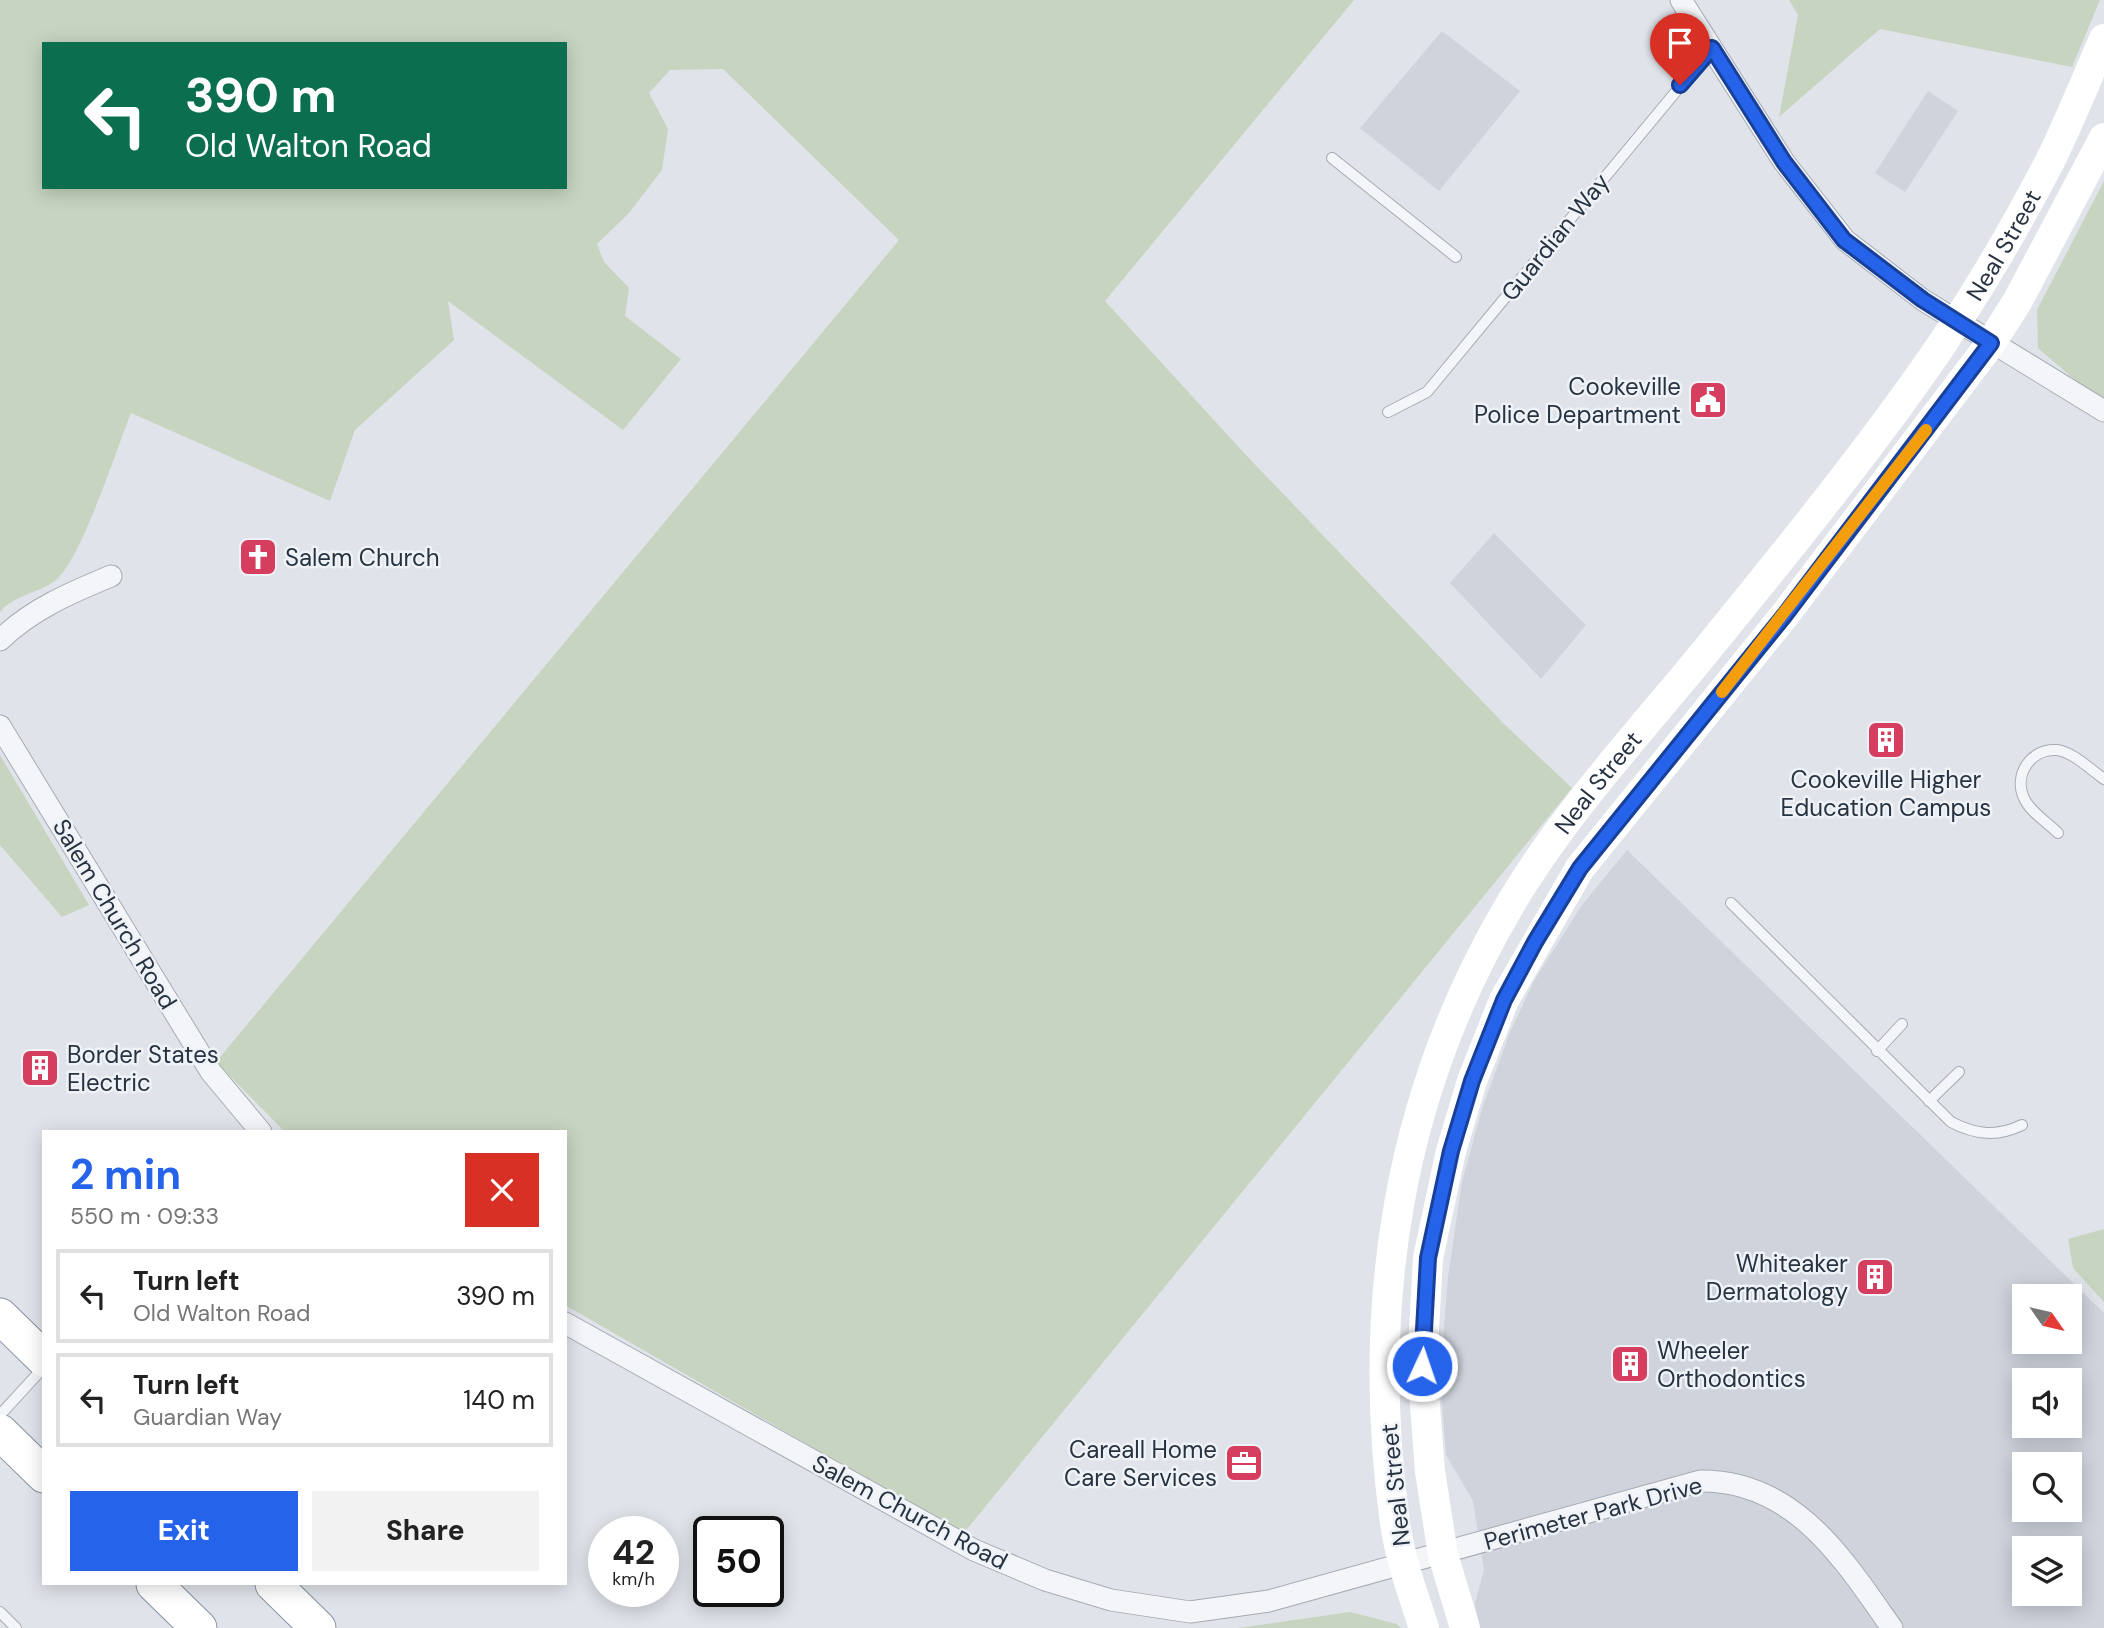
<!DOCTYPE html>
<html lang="en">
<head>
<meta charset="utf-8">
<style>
  body { margin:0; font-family:"DM Sans",sans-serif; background:#f2f2f2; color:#222; height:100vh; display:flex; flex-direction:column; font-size:26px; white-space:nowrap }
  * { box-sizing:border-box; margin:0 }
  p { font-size:23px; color:#767676 }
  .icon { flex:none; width:38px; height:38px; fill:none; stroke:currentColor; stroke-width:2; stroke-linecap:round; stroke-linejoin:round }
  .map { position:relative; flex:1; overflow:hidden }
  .details { position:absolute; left:42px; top:1130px; width:525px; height:455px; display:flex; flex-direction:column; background:#fff; border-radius:0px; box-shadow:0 4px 18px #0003 }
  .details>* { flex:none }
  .guide { position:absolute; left:42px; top:42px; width:525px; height:147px; border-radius:0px; box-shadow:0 4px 18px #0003; background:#0b6e4f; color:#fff; overflow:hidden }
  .needle { width:46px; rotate:124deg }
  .fabs { position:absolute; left:2012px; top:1284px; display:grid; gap:14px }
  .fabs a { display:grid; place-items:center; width:70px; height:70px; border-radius:0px; background:#fff; box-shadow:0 4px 18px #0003; font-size:35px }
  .speed { position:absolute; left:588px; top:1516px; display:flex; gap:14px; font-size:35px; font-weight:700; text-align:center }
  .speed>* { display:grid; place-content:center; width:91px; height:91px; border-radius:50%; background:#fff; box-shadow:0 4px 18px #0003; line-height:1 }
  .speed small { font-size:18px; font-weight:400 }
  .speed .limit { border:4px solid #111; border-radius:10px; background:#fff; color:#111 }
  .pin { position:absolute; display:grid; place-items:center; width:60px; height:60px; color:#fff; margin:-72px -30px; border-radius:50% 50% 50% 0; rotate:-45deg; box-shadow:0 0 7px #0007 }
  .pin .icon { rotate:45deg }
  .me { position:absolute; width:77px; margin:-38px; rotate:3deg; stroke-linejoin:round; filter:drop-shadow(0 0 5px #0008) }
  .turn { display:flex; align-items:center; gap:24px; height:147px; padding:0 28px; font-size:32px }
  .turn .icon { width:91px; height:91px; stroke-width:2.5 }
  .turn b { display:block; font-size:49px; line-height:60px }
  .round { display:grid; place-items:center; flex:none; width:74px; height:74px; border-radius:0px; background:#f2f2f2 }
  .summary { display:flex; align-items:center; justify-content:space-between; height:119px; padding:0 28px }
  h1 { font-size:42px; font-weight:700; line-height:52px; color:#2563eb }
  .cta { display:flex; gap:14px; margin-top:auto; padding:14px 28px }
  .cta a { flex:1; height:80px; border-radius:0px; background:#2563eb; color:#fff; font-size:28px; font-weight:700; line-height:80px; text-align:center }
  .cta a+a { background:#f2f2f2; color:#222 }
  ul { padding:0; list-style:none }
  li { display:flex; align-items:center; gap:21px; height:94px; margin:0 14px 10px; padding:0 14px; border:4px solid #e0e0e0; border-radius:0px }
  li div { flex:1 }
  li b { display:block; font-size:26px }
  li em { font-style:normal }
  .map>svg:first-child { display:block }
  .built { fill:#ced3dc; fill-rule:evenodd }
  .green { fill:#c7d4c0; fill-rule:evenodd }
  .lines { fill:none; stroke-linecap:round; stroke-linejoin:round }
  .service-casing { stroke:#a5abb4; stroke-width:12 }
  .minor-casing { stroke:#a5abb4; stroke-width:23 }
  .trunk-casing { stroke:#8693a1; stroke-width:37 }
  .service { stroke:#f3f5f8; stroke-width:10 }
  .minor { stroke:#f3f5f8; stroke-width:21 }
  .secondary { stroke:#fff; stroke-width:30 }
  .trunk { stroke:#fff; stroke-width:35 }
  .route-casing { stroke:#184099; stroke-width:18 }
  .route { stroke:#2563eb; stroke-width:12 }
  .slow { stroke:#f59e0b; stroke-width:12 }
  .labels { text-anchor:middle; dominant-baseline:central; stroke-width:5; stroke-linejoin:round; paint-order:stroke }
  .street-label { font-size:24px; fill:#283342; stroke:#eff3f7 }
  .poi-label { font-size:24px; fill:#283342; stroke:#eff3f7; text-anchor:end }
</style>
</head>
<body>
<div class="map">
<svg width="2104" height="1628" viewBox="0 0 2104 1628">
  <rect width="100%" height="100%" fill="#e0e4ea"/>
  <g class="built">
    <polygon points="1442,31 1520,91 1439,191 1360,128"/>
    <polygon points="1928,91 1958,111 1905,192 1875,173"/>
    <polygon points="1494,533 1586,625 1541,679 1450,583"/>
    <path d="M1627 850 2104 1313V1628H1479L1475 1603 1484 1570 1473 1501 1446 1455 1440 1375 1448 1277 1462 1182 1482 1109 1510 1032 1534 981 1582 905ZM2025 1297H2070V1342H2025ZM2025 1381H2070V1426H2025ZM2025 1465H2070V1510H2025ZM2025 1549H2070V1594H2025Z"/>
  </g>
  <g class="green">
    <path d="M0 0H1354L1105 301 1245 454 1504 724 1572 788 963 1534 565 1305V1132H285L216 1062 899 240 723 69 670 70 649 93 668 129 662 170 629 213 597 244 604 262 629 288 625 316 681 359 623 430 448 301 454 340 355 430 330 501 131 413C117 448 81 560 56 580 38 594 15 594 0 612ZM44 44H565V187H44Z"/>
    <polygon points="1789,0 2100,0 2072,67 1880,29 1779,117 1798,15"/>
    <polygon points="2104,181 2104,399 2088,391 2038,348 2037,310"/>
    <polygon points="0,755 89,905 62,917 0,845"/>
    <polygon points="2104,1229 2104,1302 2073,1268 2068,1239"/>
    <polygon points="1350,1612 1397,1624 1401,1628 1238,1628"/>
  </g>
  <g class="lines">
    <defs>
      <g id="service">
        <polyline points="1332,158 1456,257"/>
        <polyline points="1388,412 1427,392 1712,48"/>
        <path d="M2058 833C2048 823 2029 811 2024 798 2013 775 2031 748 2057 750 2073 752 2091 770 2104 779"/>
        <path d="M1731 903 1951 1122C1976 1135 1997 1137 2022 1125"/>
        <polyline points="1877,1051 1902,1024"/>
        <polyline points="1929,1101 1959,1072"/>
        <polyline points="0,1415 44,1367"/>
        <polyline points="0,1612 16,1628"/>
      </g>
      <g id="minor">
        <polyline points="1681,0 1784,162 1845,240 1923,300 2104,411"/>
        <path d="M0 640C32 609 70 593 111 576"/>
        <polyline points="0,726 211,1072 261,1132"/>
        <path d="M565 1323 974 1550 1045 1580 1111 1600 1190 1612 1269 1601 1700 1481C1795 1480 1844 1560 1892 1628"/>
      </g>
      <g id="trunk">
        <polyline points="0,1316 44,1359"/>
        <polyline points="0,1432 44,1475"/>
        <polyline points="154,1584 199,1628"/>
        <polyline points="273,1584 318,1628"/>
      </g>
    </defs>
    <use href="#service" class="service-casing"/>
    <use href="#minor" class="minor-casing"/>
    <use href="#trunk" class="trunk-casing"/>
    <use href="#service" class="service"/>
    <use href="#minor" class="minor"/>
    <g class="secondary">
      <path id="s1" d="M1424 1628C1413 1594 1400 1559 1395 1523 1365 1305 1398 1093 1511 903 1566 811 1638 734 1705 652 1779 561 1854 469 1922 373 1969 307 2012 234 2049 163 2069 123 2086 80 2104 39"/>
      <polyline points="1465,1628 1443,1555 1430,1471 1422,1366 1428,1258 1451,1151 1472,1081 1504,1000 1580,868 1784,616 1991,343 2017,302 2104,138"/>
    </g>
    <use href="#trunk" class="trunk"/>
  </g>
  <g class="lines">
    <defs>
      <polyline id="route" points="1422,1366 1428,1258 1451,1151 1472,1081 1504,1000 1535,942 1580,868 1784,616 1991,343 1923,300 1844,240 1784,162 1712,48 1680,85"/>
    </defs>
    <use href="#route" class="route-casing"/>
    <use href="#route" class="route"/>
    <polyline class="slow" points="1722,692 1926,430"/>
  </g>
  <defs>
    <symbol id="civic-square" viewBox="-11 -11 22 22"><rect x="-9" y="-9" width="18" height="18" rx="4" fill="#d53e5f" stroke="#eff3f7"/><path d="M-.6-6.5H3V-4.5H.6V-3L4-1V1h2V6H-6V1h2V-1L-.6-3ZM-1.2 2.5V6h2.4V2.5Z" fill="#fff"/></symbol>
    <symbol id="church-square" viewBox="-11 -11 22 22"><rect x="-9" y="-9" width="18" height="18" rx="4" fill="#d53e5f" stroke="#eff3f7"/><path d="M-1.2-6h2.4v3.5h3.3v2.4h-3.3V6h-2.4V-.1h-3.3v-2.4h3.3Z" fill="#fff"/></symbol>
    <symbol id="building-square" viewBox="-11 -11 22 22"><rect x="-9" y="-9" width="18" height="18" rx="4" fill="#d53e5f" stroke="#eff3f7"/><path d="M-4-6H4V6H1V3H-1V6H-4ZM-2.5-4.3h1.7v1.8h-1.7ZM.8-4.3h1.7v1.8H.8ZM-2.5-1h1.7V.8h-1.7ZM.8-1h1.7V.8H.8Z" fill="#fff"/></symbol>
    <symbol id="office-square" viewBox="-11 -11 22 22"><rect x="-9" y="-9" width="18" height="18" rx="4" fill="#d53e5f" stroke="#eff3f7"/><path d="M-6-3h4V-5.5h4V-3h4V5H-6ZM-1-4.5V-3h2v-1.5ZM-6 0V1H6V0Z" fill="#fff"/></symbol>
  </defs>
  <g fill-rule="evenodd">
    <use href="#civic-square" x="1686" y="378" width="44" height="44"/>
    <use href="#church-square" x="236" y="535" width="44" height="44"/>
    <use href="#building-square" x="1864" y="718" width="44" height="44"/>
    <use href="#building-square" x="18" y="1046" width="44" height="44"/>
    <use href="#building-square" x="1853" y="1255" width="44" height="44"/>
    <use href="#building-square" x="1608" y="1342" width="44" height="44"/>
    <use href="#office-square" x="1222" y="1441" width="44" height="44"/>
  </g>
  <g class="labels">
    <g class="street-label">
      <text transform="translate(1555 237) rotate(-51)">Guardian Way</text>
      <text stroke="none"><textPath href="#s1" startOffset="1575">Neal Street</textPath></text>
      <text stroke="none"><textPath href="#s1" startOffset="901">Neal Street</textPath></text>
      <text transform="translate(115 914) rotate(59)">Salem Church Road</text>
      <text transform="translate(1395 1485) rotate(-96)">Neal Street</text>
      <text transform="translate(910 1512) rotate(28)">Salem Church Road</text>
      <text transform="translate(1593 1513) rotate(-15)">Perimeter Park Drive</text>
    </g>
    <g class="poi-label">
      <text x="1681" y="386">Cookeville<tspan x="1681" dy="28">Police Department</tspan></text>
      <text x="285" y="557" text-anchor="start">Salem Church</text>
      <text x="1886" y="779" text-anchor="middle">Cookeville Higher<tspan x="1886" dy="28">Education Campus</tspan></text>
      <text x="67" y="1054" text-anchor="start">Border States<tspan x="67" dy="28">Electric</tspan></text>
      <text x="1848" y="1263">Whiteaker<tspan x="1848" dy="28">Dermatology</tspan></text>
      <text x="1657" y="1350" text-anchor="start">Wheeler<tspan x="1657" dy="28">Orthodontics</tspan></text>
      <text x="1217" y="1449">Careall Home<tspan x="1217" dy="28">Care Services</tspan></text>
    </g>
  </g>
</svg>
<div class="fabs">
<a><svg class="needle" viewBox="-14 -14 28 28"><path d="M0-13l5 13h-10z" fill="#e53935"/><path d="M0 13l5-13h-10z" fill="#767676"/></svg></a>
<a><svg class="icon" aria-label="sound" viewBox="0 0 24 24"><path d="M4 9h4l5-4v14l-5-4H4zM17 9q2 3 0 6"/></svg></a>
<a><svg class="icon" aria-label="search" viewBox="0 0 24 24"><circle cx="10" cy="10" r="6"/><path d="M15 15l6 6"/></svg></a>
<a><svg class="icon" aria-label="layers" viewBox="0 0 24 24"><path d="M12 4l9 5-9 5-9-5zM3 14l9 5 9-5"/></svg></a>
</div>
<div class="speed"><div>42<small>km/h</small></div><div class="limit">50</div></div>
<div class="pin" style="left:1680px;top:85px;background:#d93025"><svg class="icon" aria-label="arrive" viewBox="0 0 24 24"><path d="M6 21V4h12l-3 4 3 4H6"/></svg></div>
<svg class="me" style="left:1422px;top:1366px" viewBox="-20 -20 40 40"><circle r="17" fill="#2563eb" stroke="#fff" stroke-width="3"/><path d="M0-11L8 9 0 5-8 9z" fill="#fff"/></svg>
<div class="guide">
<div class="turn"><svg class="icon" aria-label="left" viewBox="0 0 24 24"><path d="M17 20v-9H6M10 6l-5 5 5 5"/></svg><div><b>390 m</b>Old Walton Road</div></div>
</div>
<section class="details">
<div class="summary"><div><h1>2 min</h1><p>550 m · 09:33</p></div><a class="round" style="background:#d93025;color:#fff"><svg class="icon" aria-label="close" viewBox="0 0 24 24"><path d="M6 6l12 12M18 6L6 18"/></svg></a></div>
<ul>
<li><svg class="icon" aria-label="left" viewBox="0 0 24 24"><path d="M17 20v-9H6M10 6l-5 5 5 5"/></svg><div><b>Turn left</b><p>Old Walton Road</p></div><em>390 m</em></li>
<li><svg class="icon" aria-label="left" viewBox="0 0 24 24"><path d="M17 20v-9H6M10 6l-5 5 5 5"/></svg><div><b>Turn left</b><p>Guardian Way</p></div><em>140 m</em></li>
</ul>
<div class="cta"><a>Exit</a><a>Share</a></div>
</section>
</div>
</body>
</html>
